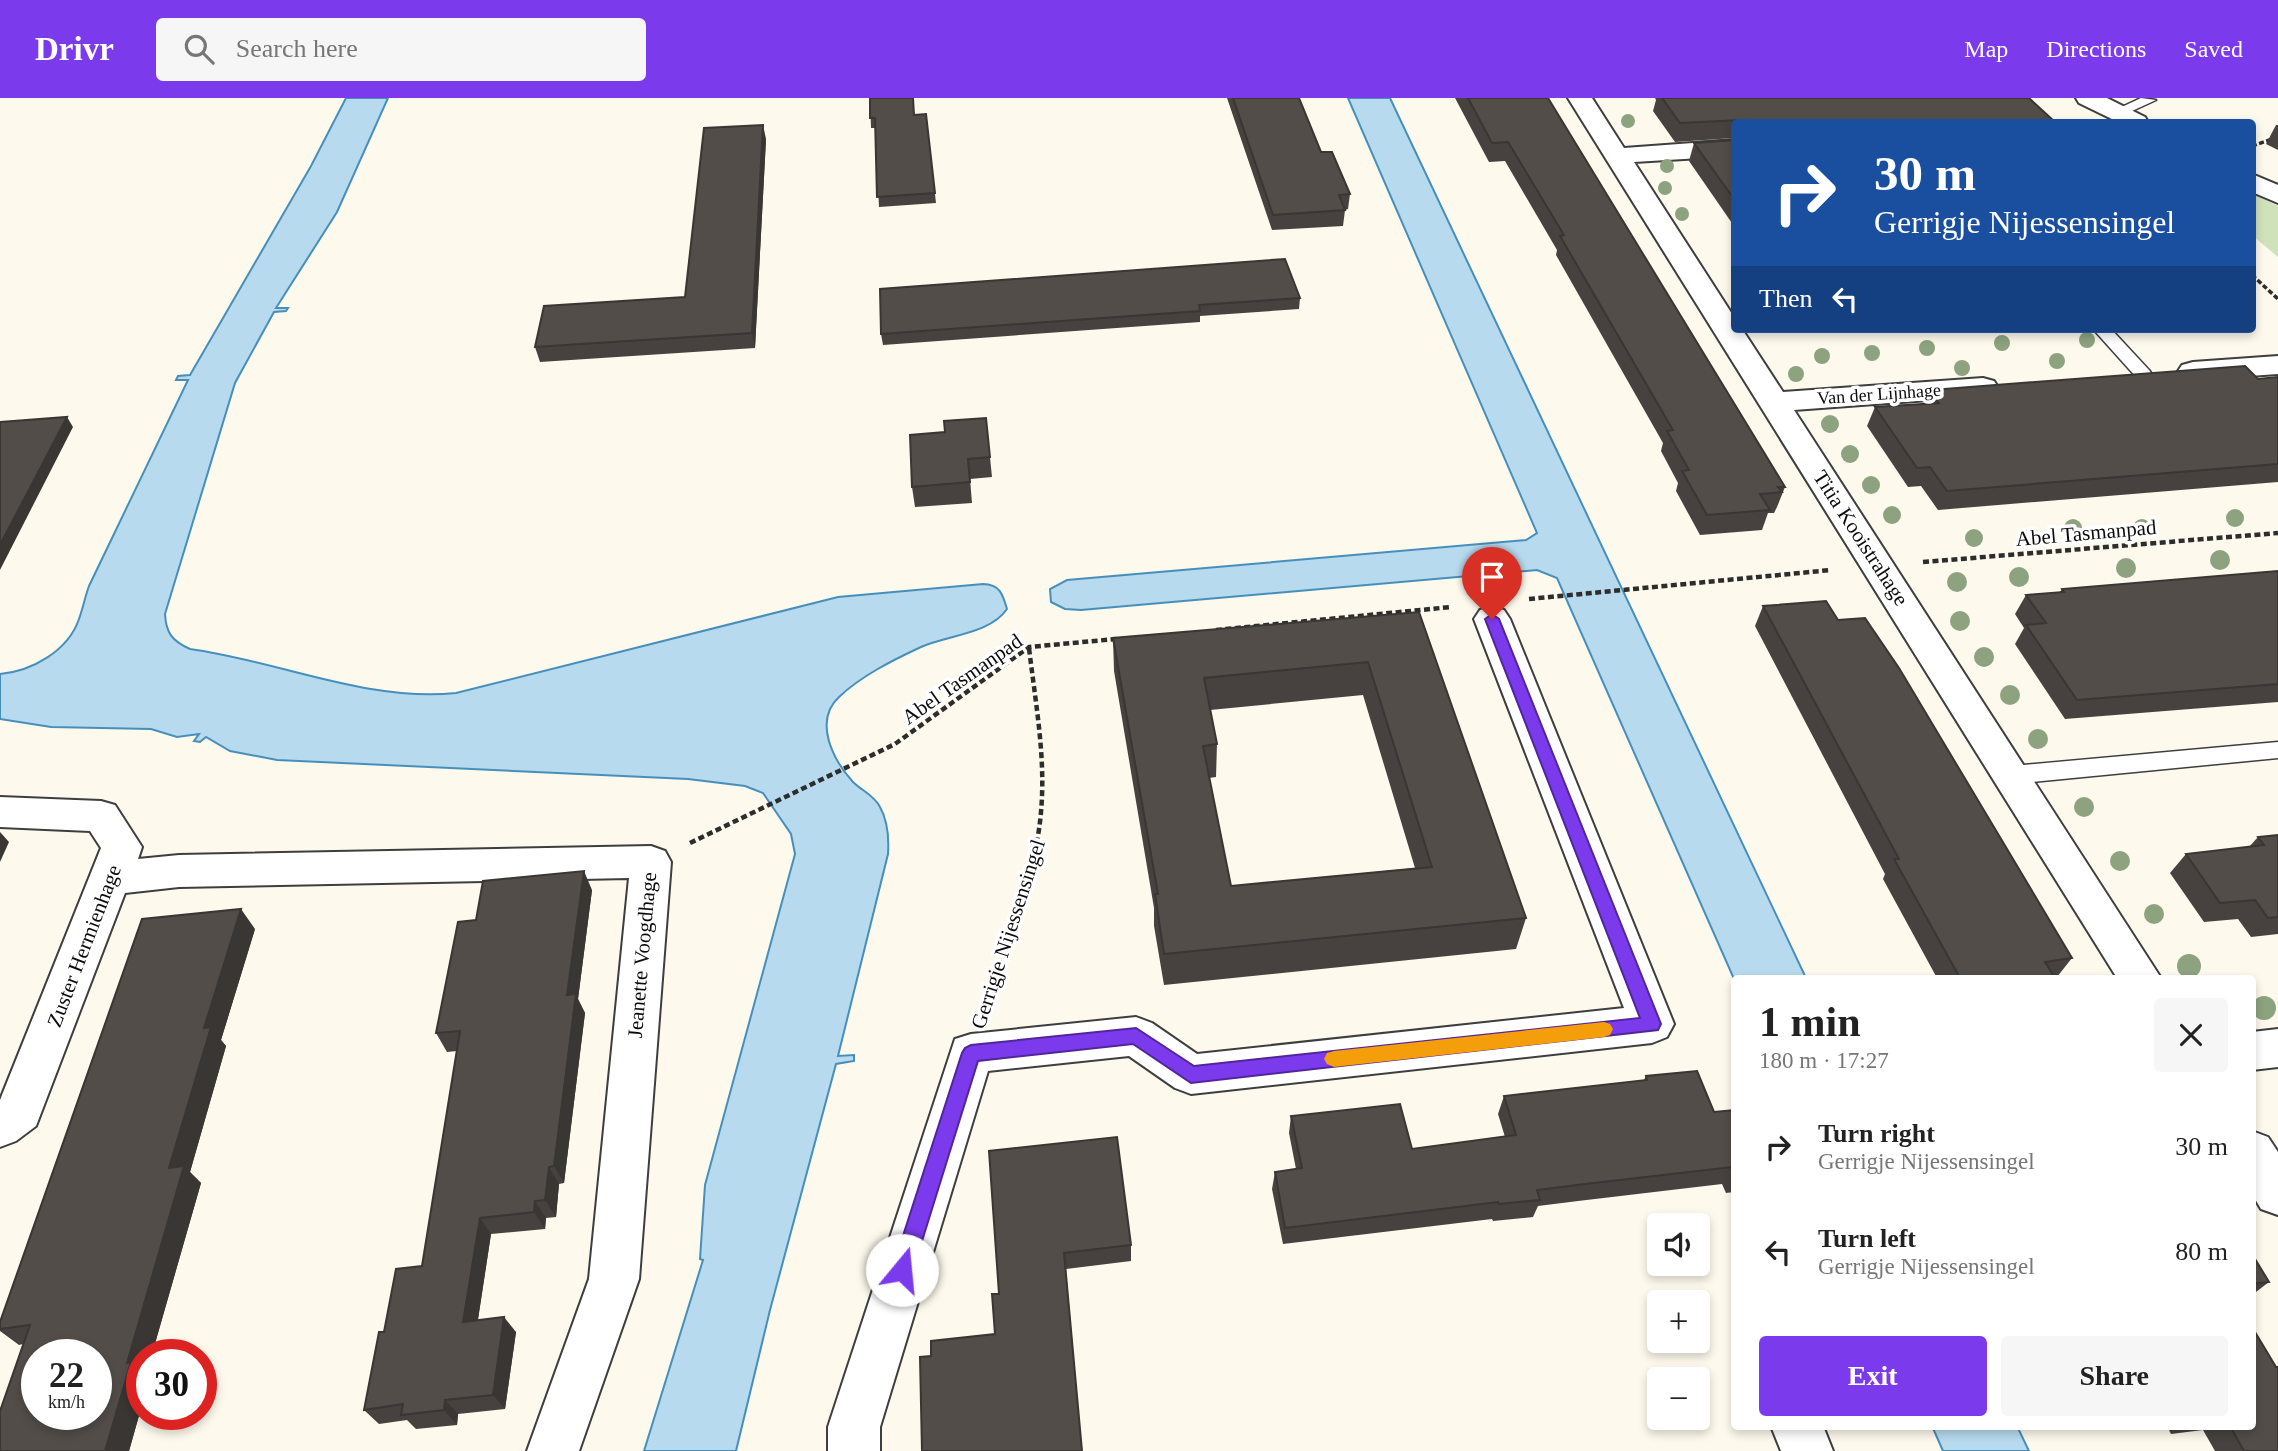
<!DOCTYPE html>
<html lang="en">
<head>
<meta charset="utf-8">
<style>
  body { margin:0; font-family:"Times New Roman",serif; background:#f6f6f6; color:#222; height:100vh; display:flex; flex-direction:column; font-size:26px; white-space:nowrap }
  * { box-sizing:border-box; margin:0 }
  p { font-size:23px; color:#767676 }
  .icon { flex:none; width:38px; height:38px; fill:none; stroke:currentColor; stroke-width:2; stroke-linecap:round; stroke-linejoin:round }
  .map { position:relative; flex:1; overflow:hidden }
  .details { position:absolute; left:1731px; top:877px; width:525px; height:455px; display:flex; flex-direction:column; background:#fff; border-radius:7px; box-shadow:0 4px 10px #0003 }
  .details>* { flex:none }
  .top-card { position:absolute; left:1731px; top:21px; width:525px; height:214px; border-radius:7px; box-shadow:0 4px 10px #0003; background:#1a4fa0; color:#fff; overflow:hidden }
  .controls { position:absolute; left:1647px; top:1115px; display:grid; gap:14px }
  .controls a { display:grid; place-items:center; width:63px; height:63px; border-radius:7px; background:#fff; box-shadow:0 4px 10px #0003; font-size:35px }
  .speed { position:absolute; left:21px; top:1241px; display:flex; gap:14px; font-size:35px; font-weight:700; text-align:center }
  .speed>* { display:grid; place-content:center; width:91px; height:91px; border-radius:50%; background:#fff; box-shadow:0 4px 10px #0003; line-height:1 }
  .speed small { font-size:18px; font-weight:400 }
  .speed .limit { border:10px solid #d22; background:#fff; color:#111 }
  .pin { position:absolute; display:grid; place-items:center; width:60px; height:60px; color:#fff; margin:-72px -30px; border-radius:50% 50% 50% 0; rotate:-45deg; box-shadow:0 0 7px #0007 }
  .pin .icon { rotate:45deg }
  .me { position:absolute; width:77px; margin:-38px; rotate:17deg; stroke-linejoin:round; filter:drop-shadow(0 0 5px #0008) }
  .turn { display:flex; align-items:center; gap:24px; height:147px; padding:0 28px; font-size:32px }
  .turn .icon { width:91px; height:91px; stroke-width:2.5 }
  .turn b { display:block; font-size:49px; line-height:60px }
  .then { display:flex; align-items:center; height:66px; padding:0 28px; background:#0003; gap:14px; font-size:26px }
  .round { display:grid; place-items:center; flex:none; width:74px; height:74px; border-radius:7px; background:#f6f6f6 }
  .overview { display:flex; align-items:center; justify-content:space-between; height:119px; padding:0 28px }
  h1 { font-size:42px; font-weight:600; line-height:52px }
  .button { display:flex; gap:14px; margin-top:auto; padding:14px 28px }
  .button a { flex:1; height:80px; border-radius:7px; background:#7c3aed; color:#fff; font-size:28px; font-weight:600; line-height:80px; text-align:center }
  .button a+a { background:#f6f6f6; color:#222 }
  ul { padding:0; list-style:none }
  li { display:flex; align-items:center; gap:21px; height:105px; padding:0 28px }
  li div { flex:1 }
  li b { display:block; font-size:26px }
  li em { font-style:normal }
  header { display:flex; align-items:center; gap:42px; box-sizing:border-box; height:98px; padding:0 35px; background:#7c3aed; color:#fff }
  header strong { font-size:33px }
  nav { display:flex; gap:38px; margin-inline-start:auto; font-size:24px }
  .search { width:490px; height:63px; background:#f6f6f6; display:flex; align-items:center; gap:18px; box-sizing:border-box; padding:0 24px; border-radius:7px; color:#767676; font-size:26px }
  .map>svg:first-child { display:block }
  .green { fill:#d0e2ba }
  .water { fill:#b7daee; stroke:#478fbb; stroke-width:2 }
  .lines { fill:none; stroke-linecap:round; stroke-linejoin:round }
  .service-casing { stroke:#3e3e3e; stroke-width:3 }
  .minor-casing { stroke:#3e3e3e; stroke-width:4 }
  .path-far2 { stroke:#2d2d2d; stroke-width:3.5; stroke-dasharray:5 2.5; stroke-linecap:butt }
  .path-far1 { stroke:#2d2d2d; stroke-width:4.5; stroke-dasharray:6 3.5; stroke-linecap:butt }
  .path { stroke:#2d2d2d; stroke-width:5; stroke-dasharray:9 4.5; stroke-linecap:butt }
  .service { fill:#fff; fill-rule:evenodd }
  .minor { fill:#fff; fill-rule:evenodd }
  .tree { fill:#8da27f }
  .wall { fill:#47423f; fill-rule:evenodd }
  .shaded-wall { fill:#393633 }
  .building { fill:#524d49; stroke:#393633; stroke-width:2; fill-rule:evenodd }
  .route { fill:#7c3aed; stroke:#51269a; stroke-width:2 }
  .slow { fill:#f59e0b }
  .labels { text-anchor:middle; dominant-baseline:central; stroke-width:7; stroke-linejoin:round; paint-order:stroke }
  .far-street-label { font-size:18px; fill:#0b0b0b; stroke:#fff }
  .street-label { font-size:21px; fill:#0b0b0b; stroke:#fff }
</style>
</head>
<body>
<header>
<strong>Drivr</strong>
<div class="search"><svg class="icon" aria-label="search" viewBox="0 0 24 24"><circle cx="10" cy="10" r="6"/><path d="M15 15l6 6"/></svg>Search here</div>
<nav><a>Map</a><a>Directions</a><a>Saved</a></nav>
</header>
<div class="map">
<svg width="2278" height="1353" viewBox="0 0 2278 1353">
  <rect width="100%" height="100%" fill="#fdf9ec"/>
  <polygon class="green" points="2252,95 2278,108 2278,159 2252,137"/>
  <g class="water">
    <path d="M346 0H388L337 114 276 210H288L286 213 274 214 235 285 165 516C166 535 172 543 190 551 279 563 365 604 456 595L838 499 983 486C1000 486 1003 497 1007 511 990 536 948 537 921 549 893 562 861 578 839 599 813 623 833 662 853 684 862 693 874 697 880 709 888 723 889 740 888 756L838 958 854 957V963L836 966 770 1212 736 1353H644L703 1162 700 1161 705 1087 795 756 791 736 763 695 745 688 688 681 277 662 230 653 206 639 200 644 194 643 199 636 177 639 151 631 51 629 0 621V576C32 573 68 553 79 521 83 510 85 499 89 488L188 282H176L178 278 190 277 311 68Z"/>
    <polygon points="1348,0 1390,0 1806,880 1734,881 1557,480 1537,472 1081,512 1065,511 1051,504 1050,491 1067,482 1526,442 1537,435"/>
    <polygon points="1932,1328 2017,1328 2029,1353 1943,1353"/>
  </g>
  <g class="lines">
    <defs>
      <g id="service">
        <polygon points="2141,0 2156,2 2121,18 2116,19 2109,15"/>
        <polygon points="2093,231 2111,231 2149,272 2152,276 2149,280 2137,280"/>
        <polygon points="2278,644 2278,660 2012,686 2004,683 2001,677 2004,671 2012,668"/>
      </g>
      <g id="minor">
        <polygon points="1568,0 1592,0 1624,50 1734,42 1734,58 1634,64 1734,219 1734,231 1742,231 1783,294 1983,280 1994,283 1998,289 1994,295 1983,298 1794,312 2161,880 2117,880"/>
        <polygon points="2076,0 2107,0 2145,19 2148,24 2118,24 2079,5"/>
        <polygon points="2252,76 2278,87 2278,105 2252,94"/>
        <polygon points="2278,258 2278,276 2193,282 2182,279 2178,273 2182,267 2193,264"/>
        <polygon points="1492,509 1504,512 1510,521 1674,926 1667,939 1652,945 1191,996 1175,990 1129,958 988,973 880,1329 880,1353 828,1353 828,1329 955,941 971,936 1136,919 1152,925 1197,956 1624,910 1474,521 1480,512"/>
        <polygon points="0,699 101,703 115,707 142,749 138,761 179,757 651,748 665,753 671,764 639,1181 579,1353 527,1353 589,1181 629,780 179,789 125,795 36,1028 16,1043 0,1049 0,1002 101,750 90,733 0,729"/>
        <polygon points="2278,931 2278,969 2252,972 2252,934"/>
        <polygon points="2252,1033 2268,1039 2278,1054 2278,1117 2261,1111 2252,1096"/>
        <polygon points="1771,1328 1823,1328 1833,1353 1781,1353"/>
      </g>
    </defs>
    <use href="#service" class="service-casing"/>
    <use href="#minor" class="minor-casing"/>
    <g class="path-far2">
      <polyline points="2252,48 2278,39"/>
      <polyline points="2252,177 2278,201"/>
    </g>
    <g class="path-far1">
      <polyline points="1923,464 2278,435"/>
      <polyline points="1529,501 1831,472"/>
      <polyline points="1216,532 1451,509"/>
      <polyline points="690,745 895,646 1029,549 1116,541"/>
      <path d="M1027 782C1054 700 1039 633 1029 550"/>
    </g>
    <polyline class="path" points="985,910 1028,781"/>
    <use href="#service" class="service"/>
    <use href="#minor" class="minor"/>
  </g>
  <g class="tree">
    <circle cx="1628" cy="23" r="7"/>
    <circle cx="1667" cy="68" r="7"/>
    <circle cx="1665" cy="90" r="7"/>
    <circle cx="1682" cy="116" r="7"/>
    <circle cx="2087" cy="242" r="8"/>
    <circle cx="2002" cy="245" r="8"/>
    <circle cx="1927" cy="250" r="8"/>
    <circle cx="1872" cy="255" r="8"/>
    <circle cx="1822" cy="258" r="8"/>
    <circle cx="2057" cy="263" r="8"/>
    <circle cx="1962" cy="270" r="8"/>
    <circle cx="1796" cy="276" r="8"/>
    <circle cx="1830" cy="326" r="9"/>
    <circle cx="1850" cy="356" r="9"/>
    <circle cx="1871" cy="387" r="9"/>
    <circle cx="1892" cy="417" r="9"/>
    <circle cx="2235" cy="420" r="9"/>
    <circle cx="2073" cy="430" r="9"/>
    <circle cx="2142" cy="430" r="9"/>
    <circle cx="2031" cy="439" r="9"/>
    <circle cx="1974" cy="440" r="9"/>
    <circle cx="2220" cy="462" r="10"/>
    <circle cx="2126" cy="470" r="10"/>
    <circle cx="2019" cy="479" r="10"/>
    <circle cx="1957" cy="484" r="10"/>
    <circle cx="1960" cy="523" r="10"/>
    <circle cx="1984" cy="559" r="10"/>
    <circle cx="2010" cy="597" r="10"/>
    <circle cx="2038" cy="641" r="10"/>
    <circle cx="2084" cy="709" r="10"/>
    <circle cx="2120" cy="763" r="10"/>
    <circle cx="2154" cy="816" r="10"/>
    <circle cx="2189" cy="868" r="12"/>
    <circle cx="2264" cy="910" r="12"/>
  </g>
  <g class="wall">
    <polygon points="870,0 914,0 914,17 926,16 936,105 879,109 875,30 871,30"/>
    <polygon points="1227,0 1299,0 1321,54 1350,96 1348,111 1345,112 1343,128 1272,132"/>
    <polygon points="1455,0 1548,0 1785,389 1777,409 1774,415 1768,415 1762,432 1700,437 1676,393 1678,385 1661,353 1663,345 1556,157 1557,152 1505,63 1489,64"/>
    <polygon points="1655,0 2029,0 2055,24 1734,24 1734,40 1675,44 1653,13 1656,2"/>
    <polygon points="2276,27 2278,27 2278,52 2266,46"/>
    <polygon points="766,41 755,250 540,264 535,249 685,199"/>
    <polygon points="1734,42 1734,128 1689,63 1694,45"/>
    <polygon points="880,191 1300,200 1299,211 1200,218 1200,224 883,247 881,236"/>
    <polygon points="2278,279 2278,384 1938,412 1921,388 1908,389 1867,328 1875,309 1923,306 1930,292 2258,281"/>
    <polygon points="986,320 992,379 970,381 972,405 915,409 912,389 945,334"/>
    <polygon points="2278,473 2278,604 2065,621 2015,546 2024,530 2015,516 2026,497 2060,494 2062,491"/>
    <polygon points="1763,508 1838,522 2072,860 2057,879 2055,880 1937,880 1883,781 1885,776 1755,528"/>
    <path d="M1419 514 1526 820 1516 851 1164 887 1154 828V810L1114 573 1113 540ZM1363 597 1415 770 1231 788 1209 680 1216 679 1217 646 1210 612Z"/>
    <polygon points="2278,737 2278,836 2251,839 2238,821 2204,824 2170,775 2186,756 2249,749 2258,739"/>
    <polygon points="592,792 578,901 585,915 564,1085 559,1086 556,1119 546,1120 545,1131 491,1136 478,1222 516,1234 505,1311 458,1316 457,1327 416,1331 407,1322 379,1326 364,1312 384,1234 422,1168 457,953 447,954 436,935 476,822"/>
    <polygon points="255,831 221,942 226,948 190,1074 201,1085 152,1256 142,1256 142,1307 129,1353 0,1353 23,1246 19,1247 0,1233 0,1224"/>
    <polygon points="1646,978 1714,1014 1734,1012 1734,1094 1726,1095 1722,1086 1578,1103 1538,1108 1533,1119 1493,1123 1492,1121 1283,1146 1272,1091 1275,1074 1296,1071 1289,1035 1291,1018 1412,1051 1505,1039 1498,1016 1504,998 1644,982"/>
    <polygon points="989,1053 1131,1147 1131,1163 1066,1171 1082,1353 931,1258 995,1236 999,1196"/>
    <polygon points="2252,1156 2269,1184 2252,1197"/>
    <polygon points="2167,1328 2252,1328 2278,1353 2215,1353 2203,1332 2171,1336"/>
  </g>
  <g class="shaded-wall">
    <polygon points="763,27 766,41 755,250 752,235"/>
    <polygon points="67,319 73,329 0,472 0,447"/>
    <polygon points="0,734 9,744 0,764"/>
    <polygon points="584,773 592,792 578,901 585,915 564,1085 554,1068 567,897"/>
    <polygon points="241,811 255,831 221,942 226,948 190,1074 201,1085 152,1256 142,1256 142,1307 129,1353 105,1353 127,1265 169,1070 204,930"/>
    <polygon points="549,1069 559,1086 556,1119 545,1102"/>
    <polygon points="535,1103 546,1120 545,1131 534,1114"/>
    <polygon points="480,1120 491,1136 475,1240 463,1224"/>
    <polygon points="504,1219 516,1234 505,1311 493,1297"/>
    <polygon points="445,1302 458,1316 457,1327 444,1312"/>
  </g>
  <g class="building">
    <polygon points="870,0 913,0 914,17 926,16 935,95 877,99 875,20 870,20"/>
    <polygon points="1233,0 1299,0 1321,54 1332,54 1350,96 1339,97 1345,112 1273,117"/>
    <polygon points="1468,0 1548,0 1785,389 1778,389 1782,394 1760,396 1770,412 1707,417 1682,373 1689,372 1667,333 1673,332 1560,138 1564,137 1508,44 1492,45"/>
    <polygon points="1662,0 2029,0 2055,24 1741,24 1741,22 1680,25"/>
    <polygon points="763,27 752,235 535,249 544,208 685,199 704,30"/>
    <polygon points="1734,42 1734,101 1694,45"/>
    <polygon points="1285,161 1300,200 1199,207 1200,213 881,236 880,191"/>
    <polygon points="2245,268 2258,281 2278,279 2278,366 1947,393 1930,369 1917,370 1875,309 1939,305 1930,292"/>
    <polygon points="67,319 0,447 0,324"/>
    <polygon points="986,320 990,359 968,361 970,384 912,389 910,337 945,334 944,323"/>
    <polygon points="2278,473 2278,586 2077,602 2026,527 2046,525 2026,497 2064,494 2062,491"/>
    <polygon points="1826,503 1838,522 1865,520 1899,570 2072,860 2045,864 2055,880 1960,880 1894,761 1899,761 1763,508"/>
    <path d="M1419 514 1526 820 1164 856 1155 796H1158L1113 540ZM1368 564 1432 769 1231 788 1203 648 1217 646 1204 580Z"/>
    <polygon points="2278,737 2278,819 2268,820 2255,802 2220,805 2186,756 2264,747 2258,739"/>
    <polygon points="584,773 567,897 576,896 554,1068 549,1069 545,1102 535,1103 534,1114 480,1120 463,1224 504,1219 493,1297 445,1302 444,1312 401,1317 403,1306 364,1312 379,1234 384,1234 396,1171 422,1168 460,933 436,935 458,824 476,822 483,783"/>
    <path d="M241 811 204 930 211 929 169 1070 184 1068 127 1265 131 1264 105 1353H0V1313L30 1227 0 1231V1224L142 821ZM37 1256H96V1316H37Z"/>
    <polygon points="1697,973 1714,1014 1734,1012 1734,1073 1732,1069 1585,1086 1537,1092 1540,1102 1499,1106 1498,1104 1285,1130 1275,1074 1302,1070 1291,1018 1400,1006 1412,1051 1516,1037 1504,998 1647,982 1646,978"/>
    <polygon points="1117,1039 1131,1147 1064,1155 1082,1353 922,1353 920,1259 931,1258 931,1243 995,1236 992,1196 999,1196 989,1053"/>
    <polygon points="2252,1156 2269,1184 2252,1186"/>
    <polygon points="2252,1229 2276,1269 2278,1269 2278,1353 2244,1353 2230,1328 2252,1328"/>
  </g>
  <polygon class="route" points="1492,516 1499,521 1661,926 1658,932 1191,985 1133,946 978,963 913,1172 910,1179 902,1182 895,1179 892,1172 962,955 965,950 971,947 1136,930 1194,968 1640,920 1485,521"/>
  <polygon class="slow" points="1604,924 1610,926 1613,931 1610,937 1604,939 1334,969 1327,966 1324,961 1327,955 1334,953"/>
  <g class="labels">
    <g class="far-street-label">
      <text transform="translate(1879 296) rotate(-4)">Van der Lijnhage</text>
    </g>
    <g class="street-label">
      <text transform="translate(2086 435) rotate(-5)">Abel Tasmanpad</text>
      <text transform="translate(1861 440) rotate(57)">Titia Kooistrahage</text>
      <text transform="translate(962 581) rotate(-35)">Abel Tasmanpad</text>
      <text transform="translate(1008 836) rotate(-72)">Gerrigje Nijessensingel</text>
      <text transform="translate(84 848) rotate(-69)">Zuster Hermienhage</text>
      <text transform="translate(642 857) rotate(-85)">Jeanette Voogdhage</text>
    </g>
  </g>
</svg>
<div class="controls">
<a><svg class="icon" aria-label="sound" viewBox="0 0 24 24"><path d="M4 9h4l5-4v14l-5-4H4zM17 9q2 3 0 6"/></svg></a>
<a>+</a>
<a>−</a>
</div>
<div class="speed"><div>22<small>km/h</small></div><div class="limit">30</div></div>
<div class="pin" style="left:1492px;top:521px;background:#d93025"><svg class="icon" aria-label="arrive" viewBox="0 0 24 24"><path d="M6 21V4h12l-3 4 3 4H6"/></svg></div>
<svg class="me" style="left:902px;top:1172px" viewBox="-20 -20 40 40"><circle r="19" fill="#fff"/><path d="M0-13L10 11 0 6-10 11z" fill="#7c3aed"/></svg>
<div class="top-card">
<div class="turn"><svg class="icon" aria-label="right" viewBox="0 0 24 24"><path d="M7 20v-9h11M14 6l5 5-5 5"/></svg><div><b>30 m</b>Gerrigje Nijessensingel</div></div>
<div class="then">Then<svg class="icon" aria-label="left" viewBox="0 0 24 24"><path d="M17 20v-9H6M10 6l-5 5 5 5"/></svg></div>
</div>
<section class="details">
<div class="overview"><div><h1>1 min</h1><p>180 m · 17:27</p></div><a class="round"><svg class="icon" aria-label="close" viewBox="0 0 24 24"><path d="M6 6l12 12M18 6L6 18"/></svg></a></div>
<ul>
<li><svg class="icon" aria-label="right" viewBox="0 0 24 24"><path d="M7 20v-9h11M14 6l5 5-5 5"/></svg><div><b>Turn right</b><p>Gerrigje Nijessensingel</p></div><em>30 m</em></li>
<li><svg class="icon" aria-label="left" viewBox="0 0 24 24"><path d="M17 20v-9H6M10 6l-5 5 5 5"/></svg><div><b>Turn left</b><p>Gerrigje Nijessensingel</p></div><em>80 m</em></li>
</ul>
<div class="button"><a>Exit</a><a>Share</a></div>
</section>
</div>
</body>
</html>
